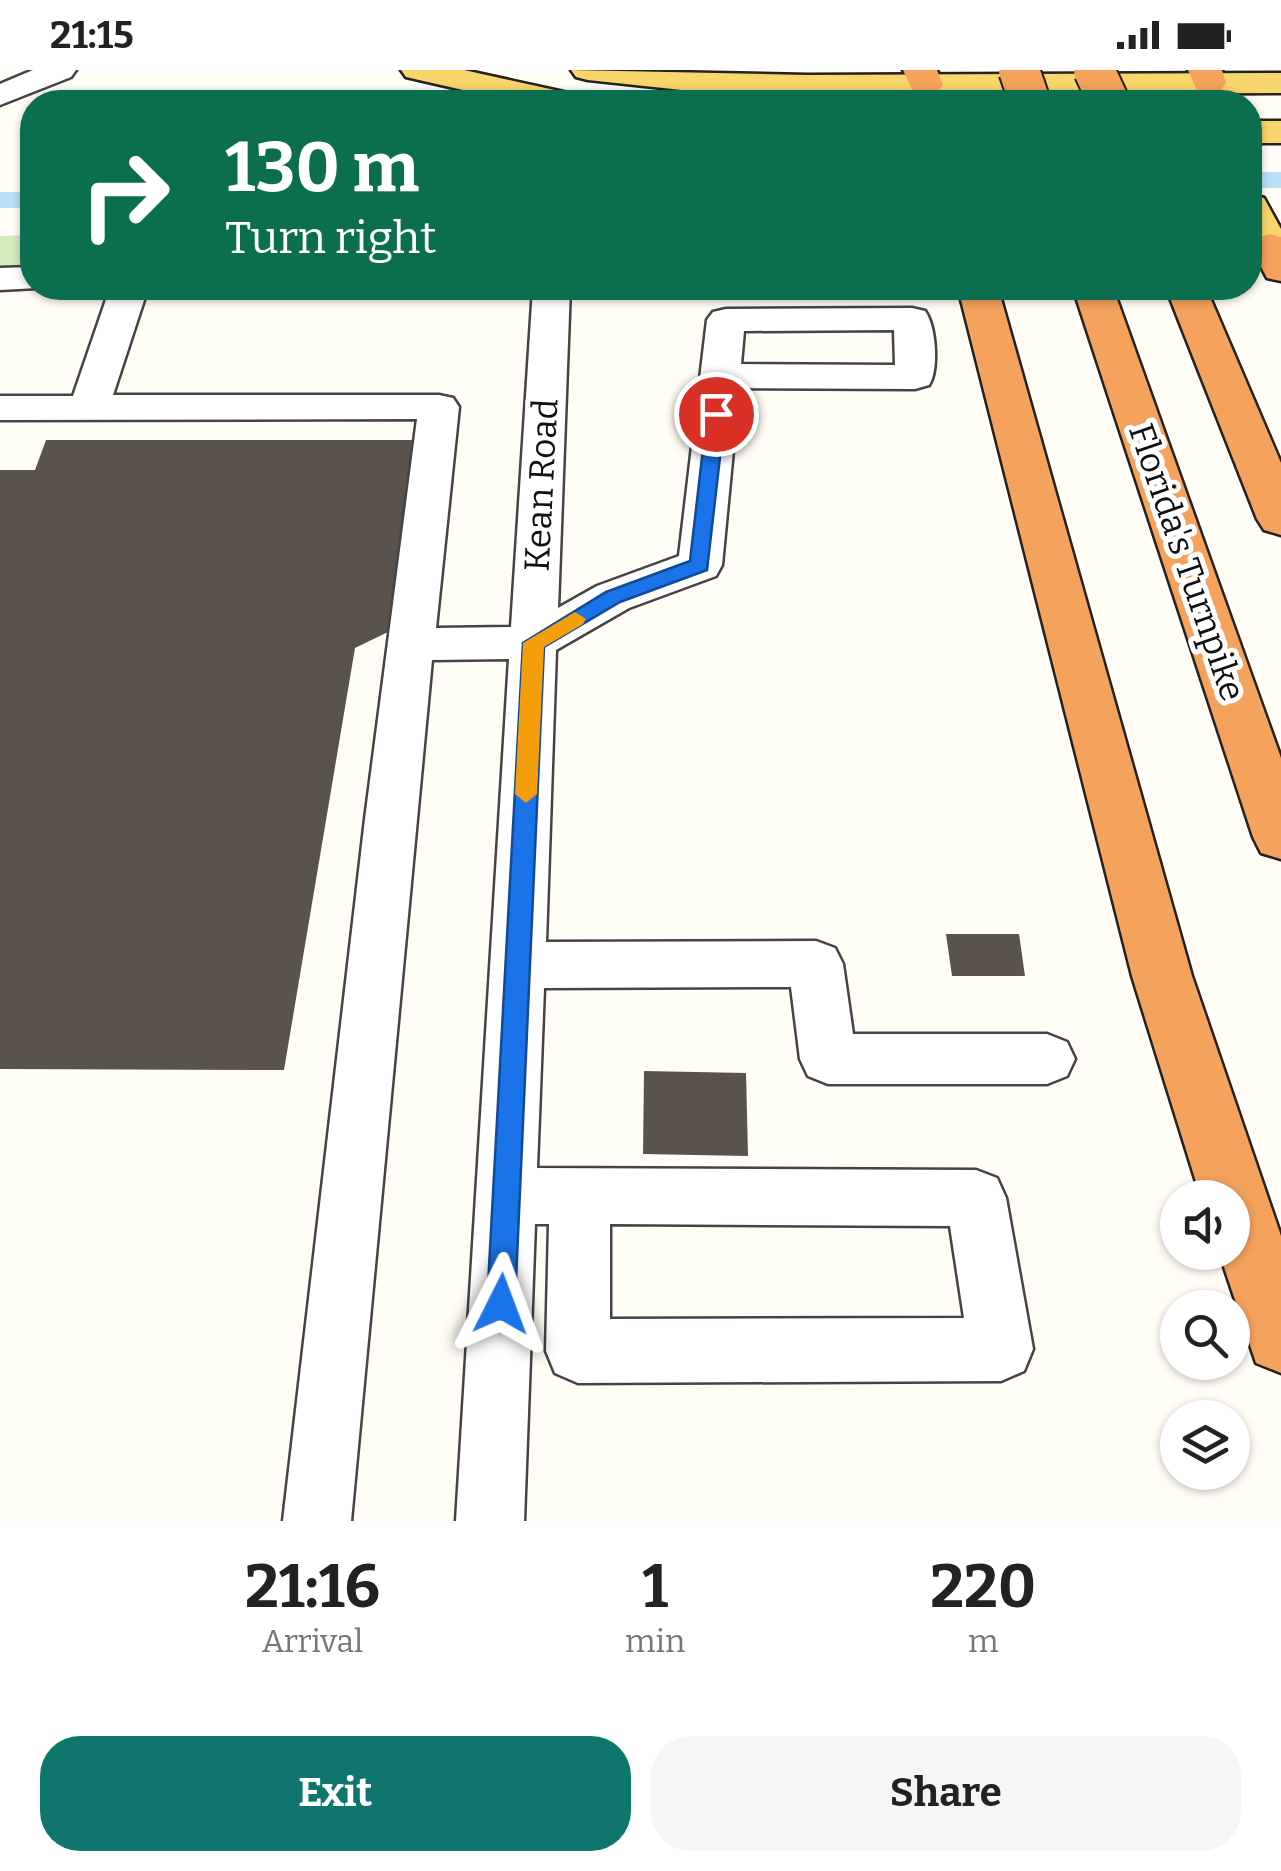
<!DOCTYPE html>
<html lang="en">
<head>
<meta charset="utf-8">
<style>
  body { margin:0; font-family:Bitter,serif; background:#f6f6f6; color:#222; height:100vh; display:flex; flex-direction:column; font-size:38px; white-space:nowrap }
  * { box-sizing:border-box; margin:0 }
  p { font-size:32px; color:#767676 }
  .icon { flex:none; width:55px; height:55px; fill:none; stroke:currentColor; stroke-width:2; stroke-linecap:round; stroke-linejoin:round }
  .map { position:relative; height:1451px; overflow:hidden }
  .panel { display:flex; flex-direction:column; background:#fff; flex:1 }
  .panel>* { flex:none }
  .banner { position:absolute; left:20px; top:20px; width:1242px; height:210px; border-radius:40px; box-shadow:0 2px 8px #0004; background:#0b6e4f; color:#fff; overflow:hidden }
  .fabs { position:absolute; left:1160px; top:1110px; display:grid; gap:20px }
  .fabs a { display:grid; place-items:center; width:90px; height:90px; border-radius:50%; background:#fff; box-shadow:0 2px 8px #0004; font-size:50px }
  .pin { position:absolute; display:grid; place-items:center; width:85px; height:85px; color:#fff; margin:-42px; border:5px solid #fff; border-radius:50%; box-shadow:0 2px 10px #0007 }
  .me { position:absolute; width:110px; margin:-55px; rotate:3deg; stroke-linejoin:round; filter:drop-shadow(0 0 8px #0008) }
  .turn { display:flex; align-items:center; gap:35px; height:210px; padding:0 40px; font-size:45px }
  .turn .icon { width:130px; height:130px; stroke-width:2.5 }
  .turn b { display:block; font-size:70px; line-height:85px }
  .eta { display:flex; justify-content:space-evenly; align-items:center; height:170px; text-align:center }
  .eta b { font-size:60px; font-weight:700; line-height:70px }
  .cta { display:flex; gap:20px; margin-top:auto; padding:20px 40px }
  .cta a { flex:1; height:115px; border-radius:40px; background:#0f766e; color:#fff; font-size:40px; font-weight:700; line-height:115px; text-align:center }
  .cta a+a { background:#f6f6f6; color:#222 }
  .status { display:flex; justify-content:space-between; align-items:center; height:70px; padding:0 50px; background:#fff; direction:ltr }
  .status svg { height:28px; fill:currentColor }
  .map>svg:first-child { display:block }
  .green { fill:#d5ebbd }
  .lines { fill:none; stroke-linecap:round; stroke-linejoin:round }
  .canal { fill:#b9e0f7; fill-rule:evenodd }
  .building { fill:#5a524d }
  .minor-casing { stroke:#444; stroke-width:5 }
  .major-casing { stroke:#222; stroke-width:5 }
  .highway-casing { stroke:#222; stroke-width:5 }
  .minor { fill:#fff; fill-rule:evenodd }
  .major { fill:#f9d66b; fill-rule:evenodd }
  .highway { fill:#f5a25d; fill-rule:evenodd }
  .highway-bridge-casing { stroke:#222; stroke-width:44; stroke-linecap:butt }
  .highway-bridge { stroke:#f5a25d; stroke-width:40 }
  .route { fill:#1a73e8; stroke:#114b97; stroke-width:2.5 }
  .slow { fill:#f59e0b }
  .labels { text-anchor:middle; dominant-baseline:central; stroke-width:10; stroke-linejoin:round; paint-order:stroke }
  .street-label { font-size:35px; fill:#111; stroke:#fff }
</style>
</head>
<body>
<div class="status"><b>21:15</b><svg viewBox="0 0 49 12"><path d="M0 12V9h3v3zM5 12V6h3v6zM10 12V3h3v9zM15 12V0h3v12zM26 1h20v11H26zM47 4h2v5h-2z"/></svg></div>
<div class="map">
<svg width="1281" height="1451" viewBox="0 0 1281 1451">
  <rect width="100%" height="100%" fill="#fffdf5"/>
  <polygon class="green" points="32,165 32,195 0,197 0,166"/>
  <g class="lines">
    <g class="canal">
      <rect x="1250" y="102" width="31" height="16"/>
      <rect x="0" y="122" width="32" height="16"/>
    </g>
  </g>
  <g class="building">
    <polygon points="46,370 417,370 390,561 355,578 284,1000 0,999 0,400 35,400"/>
    <polygon points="946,864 1019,864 1025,906 952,906"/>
    <polygon points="644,1001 746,1003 748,1086 643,1084"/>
  </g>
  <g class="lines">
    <defs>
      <g id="minor">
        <polygon points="33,0 76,0 71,7 0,35 0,14"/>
        <polygon points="32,197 32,218 38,218 0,220 0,198"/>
        <path d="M110 218H148L113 325H439L453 328 459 337 436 558 511 557 533 218H570L558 538 597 516 679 486 707 250 713 242 726 239 912 238 925 241C936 256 939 300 929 315L915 319 739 318 722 495 716 506 629 538 556 580 546 872 816 871 835 878 843 894 853 964H1047L1067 972 1075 989 1067 1006 1047 1014H828L808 1006 800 989 791 917 544 918 537 1098 976 1100 997 1108 1006 1128 1033 1279 1024 1301 1001 1311 578 1313 555 1303 546 1281 549 1154H535L524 1451H456L509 589 432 590 351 1451H283L365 749 417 349 0 350V326H73ZM894 260 895 295 741 294 744 261ZM610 1154 950 1156 964 1248 610 1249Z"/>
      </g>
      <g id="major">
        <polygon points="401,0 464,0 573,24 578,32 515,32 406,7"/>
        <polygon points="571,0 808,5 1281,3 1281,23 738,26 588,10 576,7"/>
        <rect x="1250" y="51" width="31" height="22"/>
        <polygon points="1250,124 1264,128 1281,159 1281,185 1270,188 1256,184 1250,176"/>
      </g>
      <g id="highway">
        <polygon points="903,0 937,0 943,15 937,22 925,26 913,22"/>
        <polygon points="1188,0 1222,0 1226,13 1221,20 1209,23 1197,20"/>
        <polygon points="1270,164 1281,167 1281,211 1267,208 1250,176 1256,168"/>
        <polygon points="958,218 998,218 1192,906 1281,1166 1281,1303 1256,1293 1219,1182 1232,1182 1232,1128 1201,1128 1132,906"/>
        <polygon points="1073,218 1113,218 1281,688 1281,789 1261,783 1253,767"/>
        <polygon points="1166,218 1206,218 1281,393 1281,465 1264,460 1257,449"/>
      </g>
    </defs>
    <use href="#minor" class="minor-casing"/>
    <use href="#major" class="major-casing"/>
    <use href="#highway" class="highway-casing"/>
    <use href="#minor" class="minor"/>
    <use href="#major" class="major"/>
    <use href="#highway" class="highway"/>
    <defs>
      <g id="highway-bridge">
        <polyline points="1019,0 1030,32"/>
        <polyline points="1094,0 1109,32"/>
      </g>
    </defs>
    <use href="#highway-bridge" class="highway-bridge-casing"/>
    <use href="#highway-bridge" class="highway-bridge"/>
  </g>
  <polygon class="route" points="716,338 725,344 707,500 620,532 544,577 515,1234 511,1244 501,1248 491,1244 487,1234 523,573 606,522 690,491 707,344"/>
  <polygon class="slow" points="575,542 586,549 583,554 544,577 537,724 526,733 515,724 523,573"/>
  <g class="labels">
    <g class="street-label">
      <text transform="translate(541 415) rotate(-87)">Kean Road</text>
      <text transform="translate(1187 492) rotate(71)">Florida's Turnpike</text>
    </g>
  </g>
</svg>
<div class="fabs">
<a><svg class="icon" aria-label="sound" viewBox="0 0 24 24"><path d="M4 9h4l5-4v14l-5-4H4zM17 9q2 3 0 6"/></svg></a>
<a><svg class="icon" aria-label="search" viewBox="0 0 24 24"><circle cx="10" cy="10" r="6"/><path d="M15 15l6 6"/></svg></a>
<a><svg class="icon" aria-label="layers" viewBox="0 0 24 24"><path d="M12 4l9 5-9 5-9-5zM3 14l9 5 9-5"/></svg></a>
</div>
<div class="pin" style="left:716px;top:344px;background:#d93025"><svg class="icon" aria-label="arrive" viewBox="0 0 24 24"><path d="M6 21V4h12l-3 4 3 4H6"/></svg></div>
<svg class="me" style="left:501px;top:1234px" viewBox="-20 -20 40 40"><path d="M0-17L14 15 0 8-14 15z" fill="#1a73e8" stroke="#fff" stroke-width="4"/></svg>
<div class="banner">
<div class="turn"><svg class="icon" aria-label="right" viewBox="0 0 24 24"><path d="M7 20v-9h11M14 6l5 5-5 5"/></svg><div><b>130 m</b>Turn right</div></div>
</div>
</div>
<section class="panel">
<div class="eta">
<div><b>21:16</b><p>Arrival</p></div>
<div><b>1</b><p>min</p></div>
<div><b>220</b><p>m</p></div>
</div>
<div class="cta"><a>Exit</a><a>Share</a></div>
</section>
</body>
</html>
